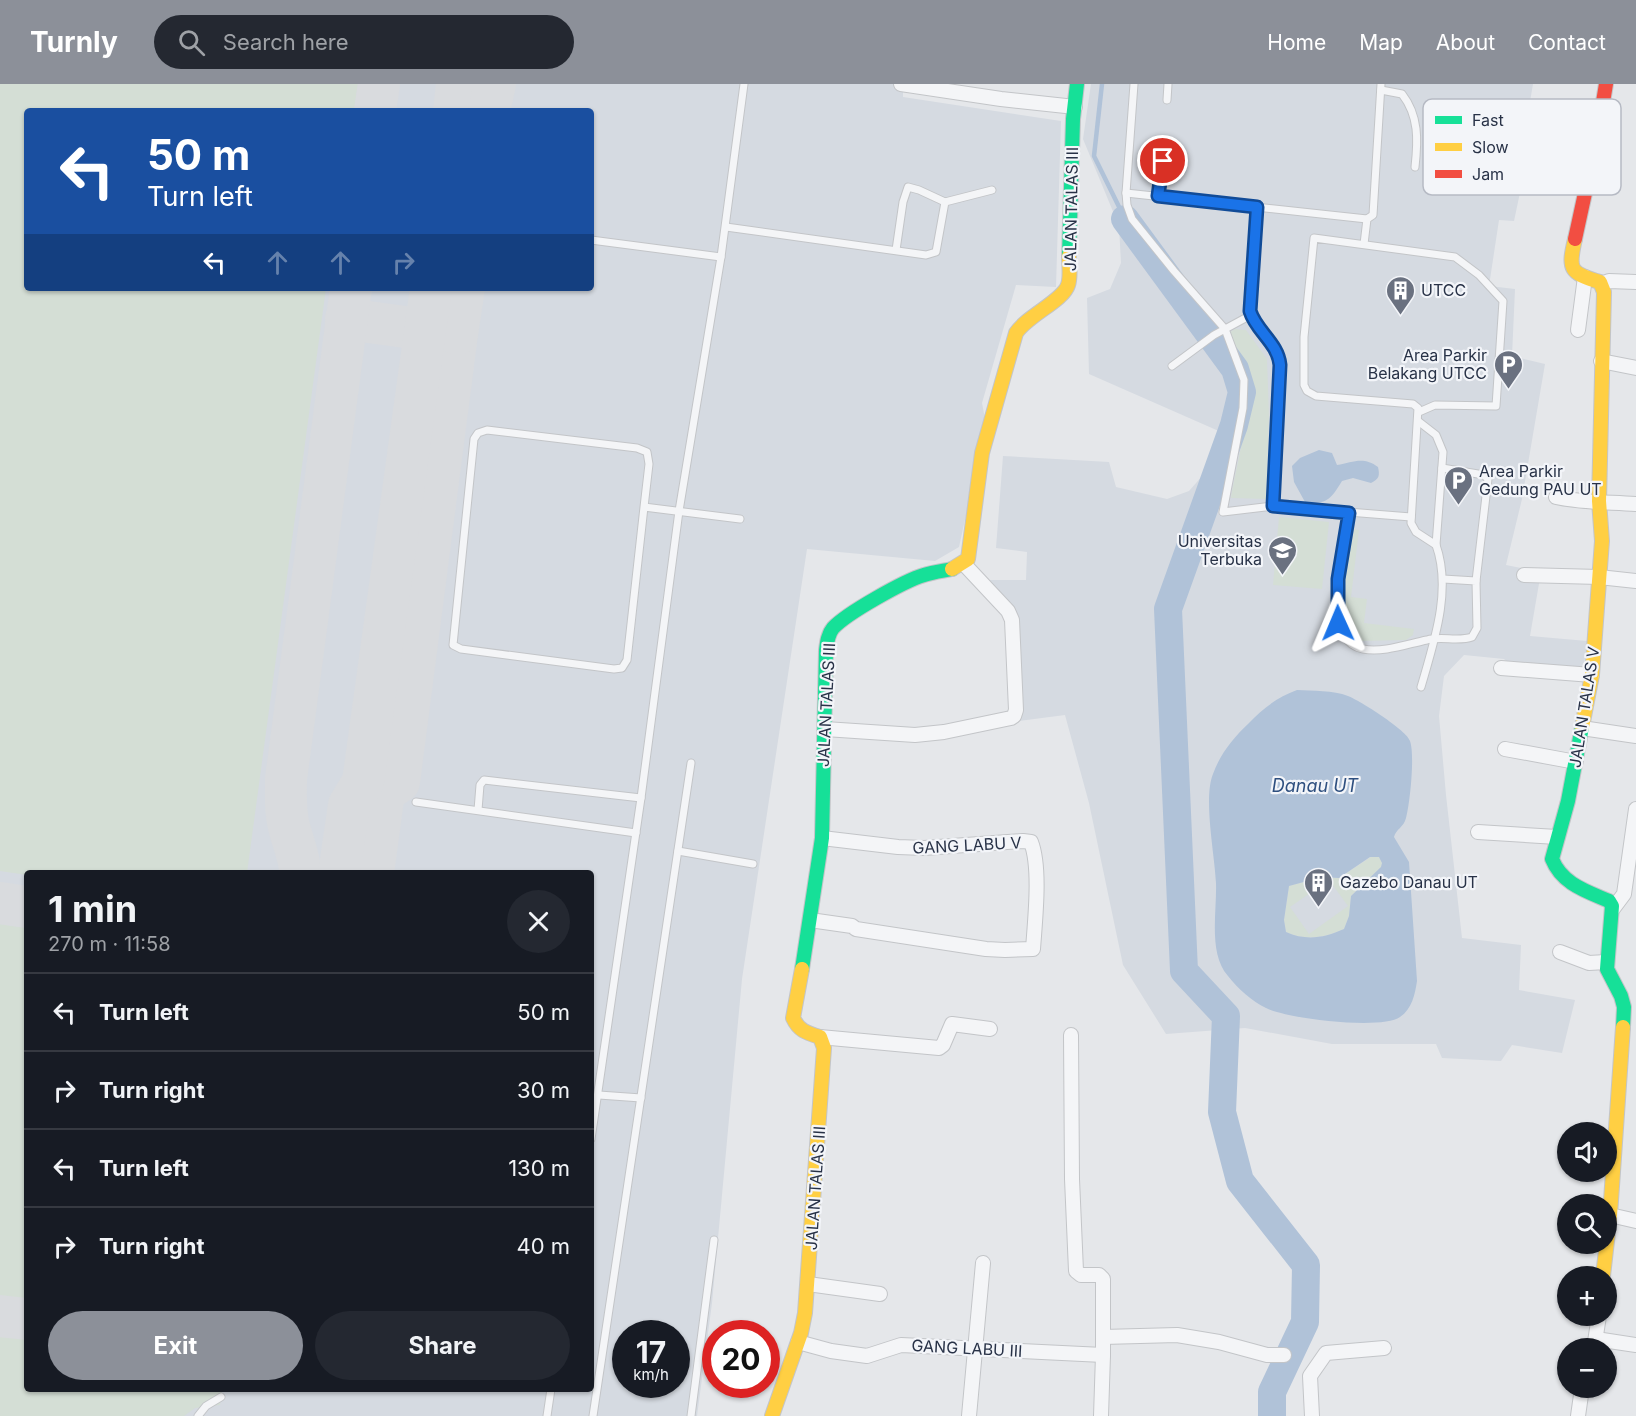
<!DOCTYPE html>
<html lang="en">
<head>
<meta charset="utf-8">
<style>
  body { margin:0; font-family:Inter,sans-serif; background:#242831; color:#f1f3f6; height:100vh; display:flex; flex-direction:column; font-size:22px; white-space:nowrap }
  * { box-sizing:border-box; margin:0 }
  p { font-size:20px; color:#9ea1a6 }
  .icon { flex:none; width:33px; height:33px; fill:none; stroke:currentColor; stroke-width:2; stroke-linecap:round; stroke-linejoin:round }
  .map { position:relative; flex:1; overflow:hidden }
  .panel { position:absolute; left:24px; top:786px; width:570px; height:522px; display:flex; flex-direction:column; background:#171b24; border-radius:6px; box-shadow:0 2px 4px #0004 }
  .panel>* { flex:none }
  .top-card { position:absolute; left:24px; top:24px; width:570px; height:183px; border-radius:6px; box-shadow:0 2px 4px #0004; background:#1a4fa0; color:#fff; overflow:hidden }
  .controls { position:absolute; left:1557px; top:1038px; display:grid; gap:12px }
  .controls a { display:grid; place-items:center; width:60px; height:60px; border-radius:50%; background:#171b24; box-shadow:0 2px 4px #0004; font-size:30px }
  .speed { position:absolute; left:612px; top:1236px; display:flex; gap:12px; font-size:30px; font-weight:700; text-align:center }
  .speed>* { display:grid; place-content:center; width:78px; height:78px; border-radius:50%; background:#171b24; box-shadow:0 2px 4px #0004; line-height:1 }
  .speed small { font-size:15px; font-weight:400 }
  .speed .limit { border:9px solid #d22; background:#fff; color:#111 }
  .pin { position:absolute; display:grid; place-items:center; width:51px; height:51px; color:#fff; margin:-26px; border:3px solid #fff; border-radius:50%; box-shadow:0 2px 6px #0007 }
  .me { position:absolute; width:66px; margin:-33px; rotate:359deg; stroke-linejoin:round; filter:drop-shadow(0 0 4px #0008) }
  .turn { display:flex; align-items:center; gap:21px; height:126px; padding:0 24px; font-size:27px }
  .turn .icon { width:78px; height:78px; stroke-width:2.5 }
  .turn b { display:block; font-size:42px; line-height:51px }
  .lanes { display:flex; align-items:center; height:57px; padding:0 24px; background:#0003; justify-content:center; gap:30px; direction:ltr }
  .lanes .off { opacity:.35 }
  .round { display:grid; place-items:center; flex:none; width:63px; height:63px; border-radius:32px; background:#242831 }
  .overview { display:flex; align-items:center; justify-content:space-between; height:102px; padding:0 24px }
  h1 { font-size:36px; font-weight:700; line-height:45px }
  .button { display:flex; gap:12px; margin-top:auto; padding:12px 24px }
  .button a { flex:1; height:69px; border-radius:36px; background:#8c9099; color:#fff; font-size:24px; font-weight:700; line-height:69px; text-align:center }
  .button a+a { background:#242831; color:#f1f3f6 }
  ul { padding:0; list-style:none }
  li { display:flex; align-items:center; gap:18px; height:78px; padding:0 24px; border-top:2px solid #363941 }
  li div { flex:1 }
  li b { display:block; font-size:22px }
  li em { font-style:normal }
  header { display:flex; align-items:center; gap:36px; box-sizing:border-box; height:84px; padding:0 30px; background:#8c9099; color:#fff }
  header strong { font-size:28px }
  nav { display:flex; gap:33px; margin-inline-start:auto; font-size:21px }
  .search { width:420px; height:54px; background:#242831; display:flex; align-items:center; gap:15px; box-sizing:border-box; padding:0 21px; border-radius:33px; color:#9ea1a6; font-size:22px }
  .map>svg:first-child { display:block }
  .built { fill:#d5dae1; fill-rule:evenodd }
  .green { fill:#d4ded5; fill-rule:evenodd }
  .water { fill:#b0c2d8; fill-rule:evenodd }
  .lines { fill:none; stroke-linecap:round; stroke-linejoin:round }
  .stream { stroke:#b0c2d8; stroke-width:4.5 }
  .river { stroke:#b0c2d8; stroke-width:28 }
  .taxiway { stroke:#d9dbde; stroke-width:42 }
  .lane-casing { stroke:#c3c5c8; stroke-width:9 }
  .street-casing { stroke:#c3c5c8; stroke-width:16 }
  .fast-casing { stroke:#c3c5c8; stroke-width:16 }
  .slow-casing { stroke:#c3c5c8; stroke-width:16 }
  .jam-casing { stroke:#c3c5c8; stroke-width:16 }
  .lane { stroke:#f4f5f7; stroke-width:7 }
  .street { stroke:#f4f5f7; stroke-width:14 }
  .fast { stroke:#16e098; stroke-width:14 }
  .slow { stroke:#ffcf43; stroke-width:14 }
  .jam { stroke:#f24e42; stroke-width:14 }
  .route-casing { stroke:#114b97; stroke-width:15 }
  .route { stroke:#1a73e8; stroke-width:10 }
  .labels { text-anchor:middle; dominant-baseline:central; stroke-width:4.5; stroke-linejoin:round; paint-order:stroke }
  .street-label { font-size:16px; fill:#283247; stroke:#f3f5f9 }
  .poi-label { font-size:16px; fill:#283247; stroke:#f3f5f9; text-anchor:start }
  .water-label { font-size:18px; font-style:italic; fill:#2e4f7f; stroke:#f3f5f9 }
  .key { fill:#f3f5f9; stroke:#b6bac4; stroke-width:1.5 }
  .key-label { font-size:16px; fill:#283247 }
</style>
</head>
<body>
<header>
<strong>Turnly</strong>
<div class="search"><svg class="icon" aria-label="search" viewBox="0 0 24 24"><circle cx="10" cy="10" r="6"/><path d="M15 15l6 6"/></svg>Search here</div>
<nav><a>Home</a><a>Map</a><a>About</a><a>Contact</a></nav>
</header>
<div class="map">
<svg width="1636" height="1332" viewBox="0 0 1636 1332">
  <rect width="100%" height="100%" fill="#e5e7ea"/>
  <g class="built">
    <path d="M0 0H903V13L1061 37 1056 203 1016 201 982 319 986 340 959 463 935 477 807 465 742 895 712 1219 697 1332H0ZM27 27H591V204H27ZM27 789H591V1305H27ZM626 1250H676V1300H626Z"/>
    <polygon points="1091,0 1533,0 1526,41 1508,39 1502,79 1525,85 1514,137 1499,136 1489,202 1515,205 1512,272 1545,280 1522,415 1506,481 1541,488 1530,552 1587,557 1582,597 1521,591 1504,575 1464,571 1444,592 1439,632 1446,711 1462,854 1521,861 1519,906 1575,916 1562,969 1512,961 1501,977 1442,974 1436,960 1332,960 1245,944 1166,950 1123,881 1089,719 1065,631 1019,637 1015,541 977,496 1026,496 1027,468 996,464 1003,372 1109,378 1116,403 1167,415 1189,407 1211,382 1221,348 1089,290 1087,214 1110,205 1121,179 1119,142 1083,55"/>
  </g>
  <g class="green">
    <polygon points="0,0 358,0 354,27 27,27 27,204 326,204 247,789 27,789 27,791 0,787"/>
    <path d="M1235 245 1246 246 1267 275 1269 332 1266 415 1231 414C1236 385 1256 306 1245 282 1241 271 1231 261 1224 252Z"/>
    <polygon points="1279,433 1329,438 1322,505 1273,501"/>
    <path d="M1349 445 1359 446 1351 513 1367 515 1364 539 1414 545 1413 551 1406 556 1361 557C1330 538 1346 476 1349 445Z"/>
    <path d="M1371 773H1379L1382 779 1381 783 1351 812 1349 832 1344 845C1324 854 1306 857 1286 848L1284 836 1289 802 1322 793 1339 794ZM1329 796 1348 822 1309 850 1290 823Z"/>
    <polygon points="0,840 27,844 27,1221 0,1218"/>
    <polygon points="0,1245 27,1249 27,1305 222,1305 220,1321 195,1324 184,1332 0,1332"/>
  </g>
  <g class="water">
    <path d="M1319 366 1332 369 1337 381C1353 378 1364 372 1378 383 1380 392 1379 395 1371 399L1353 394 1342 397C1331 415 1327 421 1305 418L1294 398 1292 382 1300 374Z"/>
    <path d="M1297 606C1313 607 1333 606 1348 612 1359 616 1408 647 1410 657 1415 671 1410 719 1406 734 1404 743 1396 745 1394 753L1409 778 1417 897C1415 910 1412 925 1400 933 1382 946 1288 935 1266 924 1252 917 1238 905 1228 892 1208 869 1217 828 1216 799 1215 772 1203 714 1213 690 1220 670 1234 653 1249 639 1263 624 1278 613 1297 606ZM1370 773H1379L1382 779 1381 783 1351 812 1349 832 1344 845C1324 854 1306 857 1286 848L1284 836 1289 802 1322 793 1339 794Z"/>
  </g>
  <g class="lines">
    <polyline class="stream" points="1102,0 1094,72 1125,135"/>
    <polyline class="river" points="1125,135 1235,285 1242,308 1234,341 1168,525 1184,887 1226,932 1222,1028 1240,1097 1306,1181 1305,1238 1272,1308 1272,1332"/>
    <g class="taxiway">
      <polyline points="375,27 379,0"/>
      <polyline points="454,27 457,0"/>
      <polyline points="489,27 495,0"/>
      <polyline points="346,235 457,250 399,698 384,708 373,789"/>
      <polyline points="457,250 464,204"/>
      <path d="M300 789C300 771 291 755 288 738 285 724 286 709 286 695L351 204"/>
      <polyline points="339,789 349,721 363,698 431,204"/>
      <polyline points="0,819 27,823"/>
      <polyline points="0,1232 27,1235"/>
    </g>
    <defs>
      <g id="lane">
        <polyline points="1134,0 1126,109 1367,135"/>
        <path d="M1381 6 1402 10C1419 32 1418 56 1415 83"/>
        <polyline points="1167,16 1168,0"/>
        <polyline points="1126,109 1127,121 1132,135 1174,187 1225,245 1244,296 1243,324 1223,428 1273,422 1411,433"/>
        <polyline points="1158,112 1163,77"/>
        <path d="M1257 123 1250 227C1256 247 1278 259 1280 281L1273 422"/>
        <polyline points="726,143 926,171 936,168 945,118 992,106"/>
        <polyline points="591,156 721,173"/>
        <polyline points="1364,160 1367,135 1373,131 1381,0"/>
        <polyline points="896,166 903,118 908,103 919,106 945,118"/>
        <polyline points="1172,282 1214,251 1251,231"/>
        <path d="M1419 328 1435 321 1496 322 1503 217 1479 191 1455 173 1314 154 1304 253V301L1307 307 1316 312 1413 320 1418 324 1411 439 1416 448 1436 461C1452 506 1434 558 1421 603"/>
        <polyline points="1418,337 1436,351 1443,368 1436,461"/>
        <polyline points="1442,384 1484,391 1488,395 1476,497"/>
        <polyline points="644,423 649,380 647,368 637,364 487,346 478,349 474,355 453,561 461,565 614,585 622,584 627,576 644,423 740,435"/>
        <path d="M1349 429C1344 460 1317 556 1363 565 1383 569 1407 560 1427 556 1441 552 1459 558 1472 553L1477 544 1476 497 1443 495"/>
        <polyline points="416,718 636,749"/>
        <polyline points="478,726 480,701 484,696 641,714"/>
        <polyline points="678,767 753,780"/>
        <polyline points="599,1011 641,1014"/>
        <polyline points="591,1055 641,714 679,427 721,173 744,0"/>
        <polyline points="198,1332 206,1322 221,1313"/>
        <polyline points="547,1332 551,1305"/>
        <polyline points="593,1332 691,679"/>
        <polyline points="691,1332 714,1156"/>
      </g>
      <g id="street">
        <polyline points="901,0 1001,15 1075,23"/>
        <polyline points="1511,75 1589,91"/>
        <polyline points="1601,200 1609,197 1636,198"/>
        <polyline points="1578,246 1585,193"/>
        <polyline points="1601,277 1636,284"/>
        <path d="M1556 413C1583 419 1609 418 1636 420"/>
        <polyline points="1524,491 1599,493 1636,497"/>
        <polyline points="1501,584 1592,591"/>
        <polyline points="1582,644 1636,652"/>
        <polyline points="825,645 915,651 944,648 1011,634 1014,632 1016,626 1012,536 1008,527 964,480"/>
        <polyline points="1505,665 1576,678"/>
        <polyline points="1478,748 1557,753"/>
        <polyline points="1612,826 1624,810 1636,725"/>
        <path d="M810 836 852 842 856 845 986 865 1005 866 1033 865C1035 836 1041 784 1031 758L1023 757 924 764 898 763 822 754"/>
        <polyline points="1560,868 1589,879 1606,878"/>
        <polyline points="1071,951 1072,1095 1076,1187 1081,1191 1099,1191 1103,1195 1103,1271 1101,1332"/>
        <polyline points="820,953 939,964 943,961 952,940 990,945"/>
        <polyline points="1610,1131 1636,1137"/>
        <polyline points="808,1200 880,1210"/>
        <polyline points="1103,1253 1177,1251 1219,1258 1267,1271 1284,1271"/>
        <polyline points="1596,1255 1636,1261"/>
        <polyline points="798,1258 831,1267 867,1272 901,1261 1103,1271"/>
        <polyline points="1594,1264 1599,1232"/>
        <polyline points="969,1332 983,1179"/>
        <polyline points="1312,1332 1310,1292 1326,1269 1384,1264"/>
        <polyline points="1578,1332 1582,1304"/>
      </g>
      <g id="fast">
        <polyline points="1069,172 1073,35 1077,0"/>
        <path d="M1582 643 1568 717 1552 775C1562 800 1586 807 1609 817L1612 822 1607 885 1621 912 1624 923 1623 943"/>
        <path d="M802 885 822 754 826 566C827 558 828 550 833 544 847 529 904 497 924 491 933 488 942 487 952 485"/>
      </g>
      <g id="slow">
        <path d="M1575 155C1568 185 1569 189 1600 198L1604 208 1599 417 1602 457 1592 591 1582 643"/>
        <path d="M952 485 968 475 982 369 1016 249C1028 231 1063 217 1068 201 1071 193 1069 181 1069 172"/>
        <polyline points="1603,1192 1610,1131 1623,943"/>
        <path d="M772 1332 801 1249 805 1229 824 964 820 953C807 949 799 947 793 934L802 885"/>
      </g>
      <polyline id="jam" points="1575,155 1597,54 1606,0"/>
    </defs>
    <use href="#lane" class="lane-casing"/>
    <use href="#street" class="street-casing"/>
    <use href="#fast" class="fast-casing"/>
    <use href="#slow" class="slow-casing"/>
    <use href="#jam" class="jam-casing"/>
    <use href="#lane" class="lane"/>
    <use href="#street" class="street"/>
    <use href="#fast" class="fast"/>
    <use href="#slow" class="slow"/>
    <use href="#jam" class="jam"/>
  </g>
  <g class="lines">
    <defs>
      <path id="route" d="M1163 77 1158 112 1257 123 1250 227C1256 247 1278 259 1280 281L1273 422 1349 429 1338 495V539"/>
    </defs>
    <use href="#route" class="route-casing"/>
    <use href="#route" class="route"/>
  </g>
  <defs>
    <symbol id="building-pin" viewBox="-11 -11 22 30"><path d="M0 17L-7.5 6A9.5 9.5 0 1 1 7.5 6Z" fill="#6a7180" stroke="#f3f5f9"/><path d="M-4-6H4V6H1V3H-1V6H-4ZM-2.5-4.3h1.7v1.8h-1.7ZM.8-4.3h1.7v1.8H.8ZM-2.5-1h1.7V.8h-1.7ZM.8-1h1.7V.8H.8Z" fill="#fff"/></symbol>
    <symbol id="parking-pin" viewBox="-11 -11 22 30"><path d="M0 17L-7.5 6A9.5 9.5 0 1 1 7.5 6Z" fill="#6a7180" stroke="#f3f5f9"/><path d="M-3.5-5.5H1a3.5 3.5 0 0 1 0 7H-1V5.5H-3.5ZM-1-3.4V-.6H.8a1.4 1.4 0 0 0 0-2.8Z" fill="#fff"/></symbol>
    <symbol id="university-pin" viewBox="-11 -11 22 30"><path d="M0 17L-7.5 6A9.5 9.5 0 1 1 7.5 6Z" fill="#6a7180" stroke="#f3f5f9"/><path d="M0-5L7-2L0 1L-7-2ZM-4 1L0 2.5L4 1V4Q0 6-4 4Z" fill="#fff"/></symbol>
  </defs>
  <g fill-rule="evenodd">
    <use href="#building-pin" x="1384" y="190" width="33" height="45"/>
    <use href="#parking-pin" x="1492" y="264" width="33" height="45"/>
    <use href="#parking-pin" x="1442" y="380" width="33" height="45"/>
    <use href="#university-pin" x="1266" y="450" width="33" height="45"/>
    <use href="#building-pin" x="1302" y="782" width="33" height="45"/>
  </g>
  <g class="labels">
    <g class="street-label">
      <text transform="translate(1071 125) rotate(-89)">JALAN TALAS III</text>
      <text transform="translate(826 621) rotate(-87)">JALAN TALAS III</text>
      <text transform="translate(1584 623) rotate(-81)">JALAN TALAS V</text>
      <text transform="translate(967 761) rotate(-3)">GANG LABU V</text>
      <text transform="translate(815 1104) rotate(-86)">JALAN TALAS III</text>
      <text transform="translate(967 1264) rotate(3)">GANG LABU III</text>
    </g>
    <g class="poi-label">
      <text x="1421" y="206">UTCC</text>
      <text x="1487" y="271" text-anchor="end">Area Parkir<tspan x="1487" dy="18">Belakang UTCC</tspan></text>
      <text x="1479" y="387">Area Parkir<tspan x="1479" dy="18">Gedung PAU UT</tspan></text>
      <text x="1262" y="457" text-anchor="end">Universitas<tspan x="1262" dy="18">Terbuka</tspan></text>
      <text x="1340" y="798">Gazebo Danau UT</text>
    </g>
    <g class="water-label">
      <text x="1315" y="701">Danau UT</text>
    </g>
  </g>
  <rect x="1423" y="15" width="198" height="96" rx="9" class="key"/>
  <rect x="1435" y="32" width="27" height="8" fill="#16e098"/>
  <rect x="1435" y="59" width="27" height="8" fill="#ffcf43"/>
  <rect x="1435" y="86" width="27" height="8" fill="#f24e42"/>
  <g class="key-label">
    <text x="1472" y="42">Fast</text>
    <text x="1472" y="69">Slow</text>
    <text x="1472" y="96">Jam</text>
  </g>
</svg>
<div class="controls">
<a><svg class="icon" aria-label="sound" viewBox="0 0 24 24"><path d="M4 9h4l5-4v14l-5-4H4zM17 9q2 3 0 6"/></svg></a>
<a><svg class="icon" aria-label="search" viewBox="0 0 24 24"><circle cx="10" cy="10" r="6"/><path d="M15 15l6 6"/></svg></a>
<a>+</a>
<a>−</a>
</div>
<div class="speed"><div>17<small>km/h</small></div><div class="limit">20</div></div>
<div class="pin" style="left:1163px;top:77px;background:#d93025"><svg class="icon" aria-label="arrive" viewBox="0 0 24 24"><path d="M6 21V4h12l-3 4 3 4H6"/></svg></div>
<svg class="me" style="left:1338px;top:539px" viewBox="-20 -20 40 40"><path d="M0-17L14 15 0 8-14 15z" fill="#1a73e8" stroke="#fff" stroke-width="4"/></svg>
<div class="top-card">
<div class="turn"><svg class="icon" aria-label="left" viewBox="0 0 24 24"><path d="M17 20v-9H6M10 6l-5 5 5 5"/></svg><div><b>50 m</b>Turn left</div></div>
<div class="lanes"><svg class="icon" aria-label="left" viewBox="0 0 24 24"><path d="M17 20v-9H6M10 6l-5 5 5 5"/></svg><svg class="icon off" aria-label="ahead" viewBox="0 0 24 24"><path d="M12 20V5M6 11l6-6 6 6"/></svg><svg class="icon off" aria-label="ahead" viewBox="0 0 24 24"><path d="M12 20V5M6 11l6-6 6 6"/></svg><svg class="icon off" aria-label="right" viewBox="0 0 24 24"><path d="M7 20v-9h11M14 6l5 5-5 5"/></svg></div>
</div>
<section class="panel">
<div class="overview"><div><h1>1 min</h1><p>270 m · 11:58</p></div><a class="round"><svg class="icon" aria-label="close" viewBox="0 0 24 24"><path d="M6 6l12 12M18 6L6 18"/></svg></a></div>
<ul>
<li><svg class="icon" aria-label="left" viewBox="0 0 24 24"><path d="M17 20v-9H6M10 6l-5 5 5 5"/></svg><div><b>Turn left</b></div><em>50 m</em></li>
<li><svg class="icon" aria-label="right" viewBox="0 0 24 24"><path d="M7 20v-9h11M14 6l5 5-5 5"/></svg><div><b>Turn right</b></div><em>30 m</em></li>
<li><svg class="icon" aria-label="left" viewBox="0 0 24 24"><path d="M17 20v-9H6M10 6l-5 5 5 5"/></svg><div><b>Turn left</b></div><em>130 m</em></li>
<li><svg class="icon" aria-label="right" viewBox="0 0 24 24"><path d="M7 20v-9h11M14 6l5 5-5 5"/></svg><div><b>Turn right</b></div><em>40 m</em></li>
</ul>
<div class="button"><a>Exit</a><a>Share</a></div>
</section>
</div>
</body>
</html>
